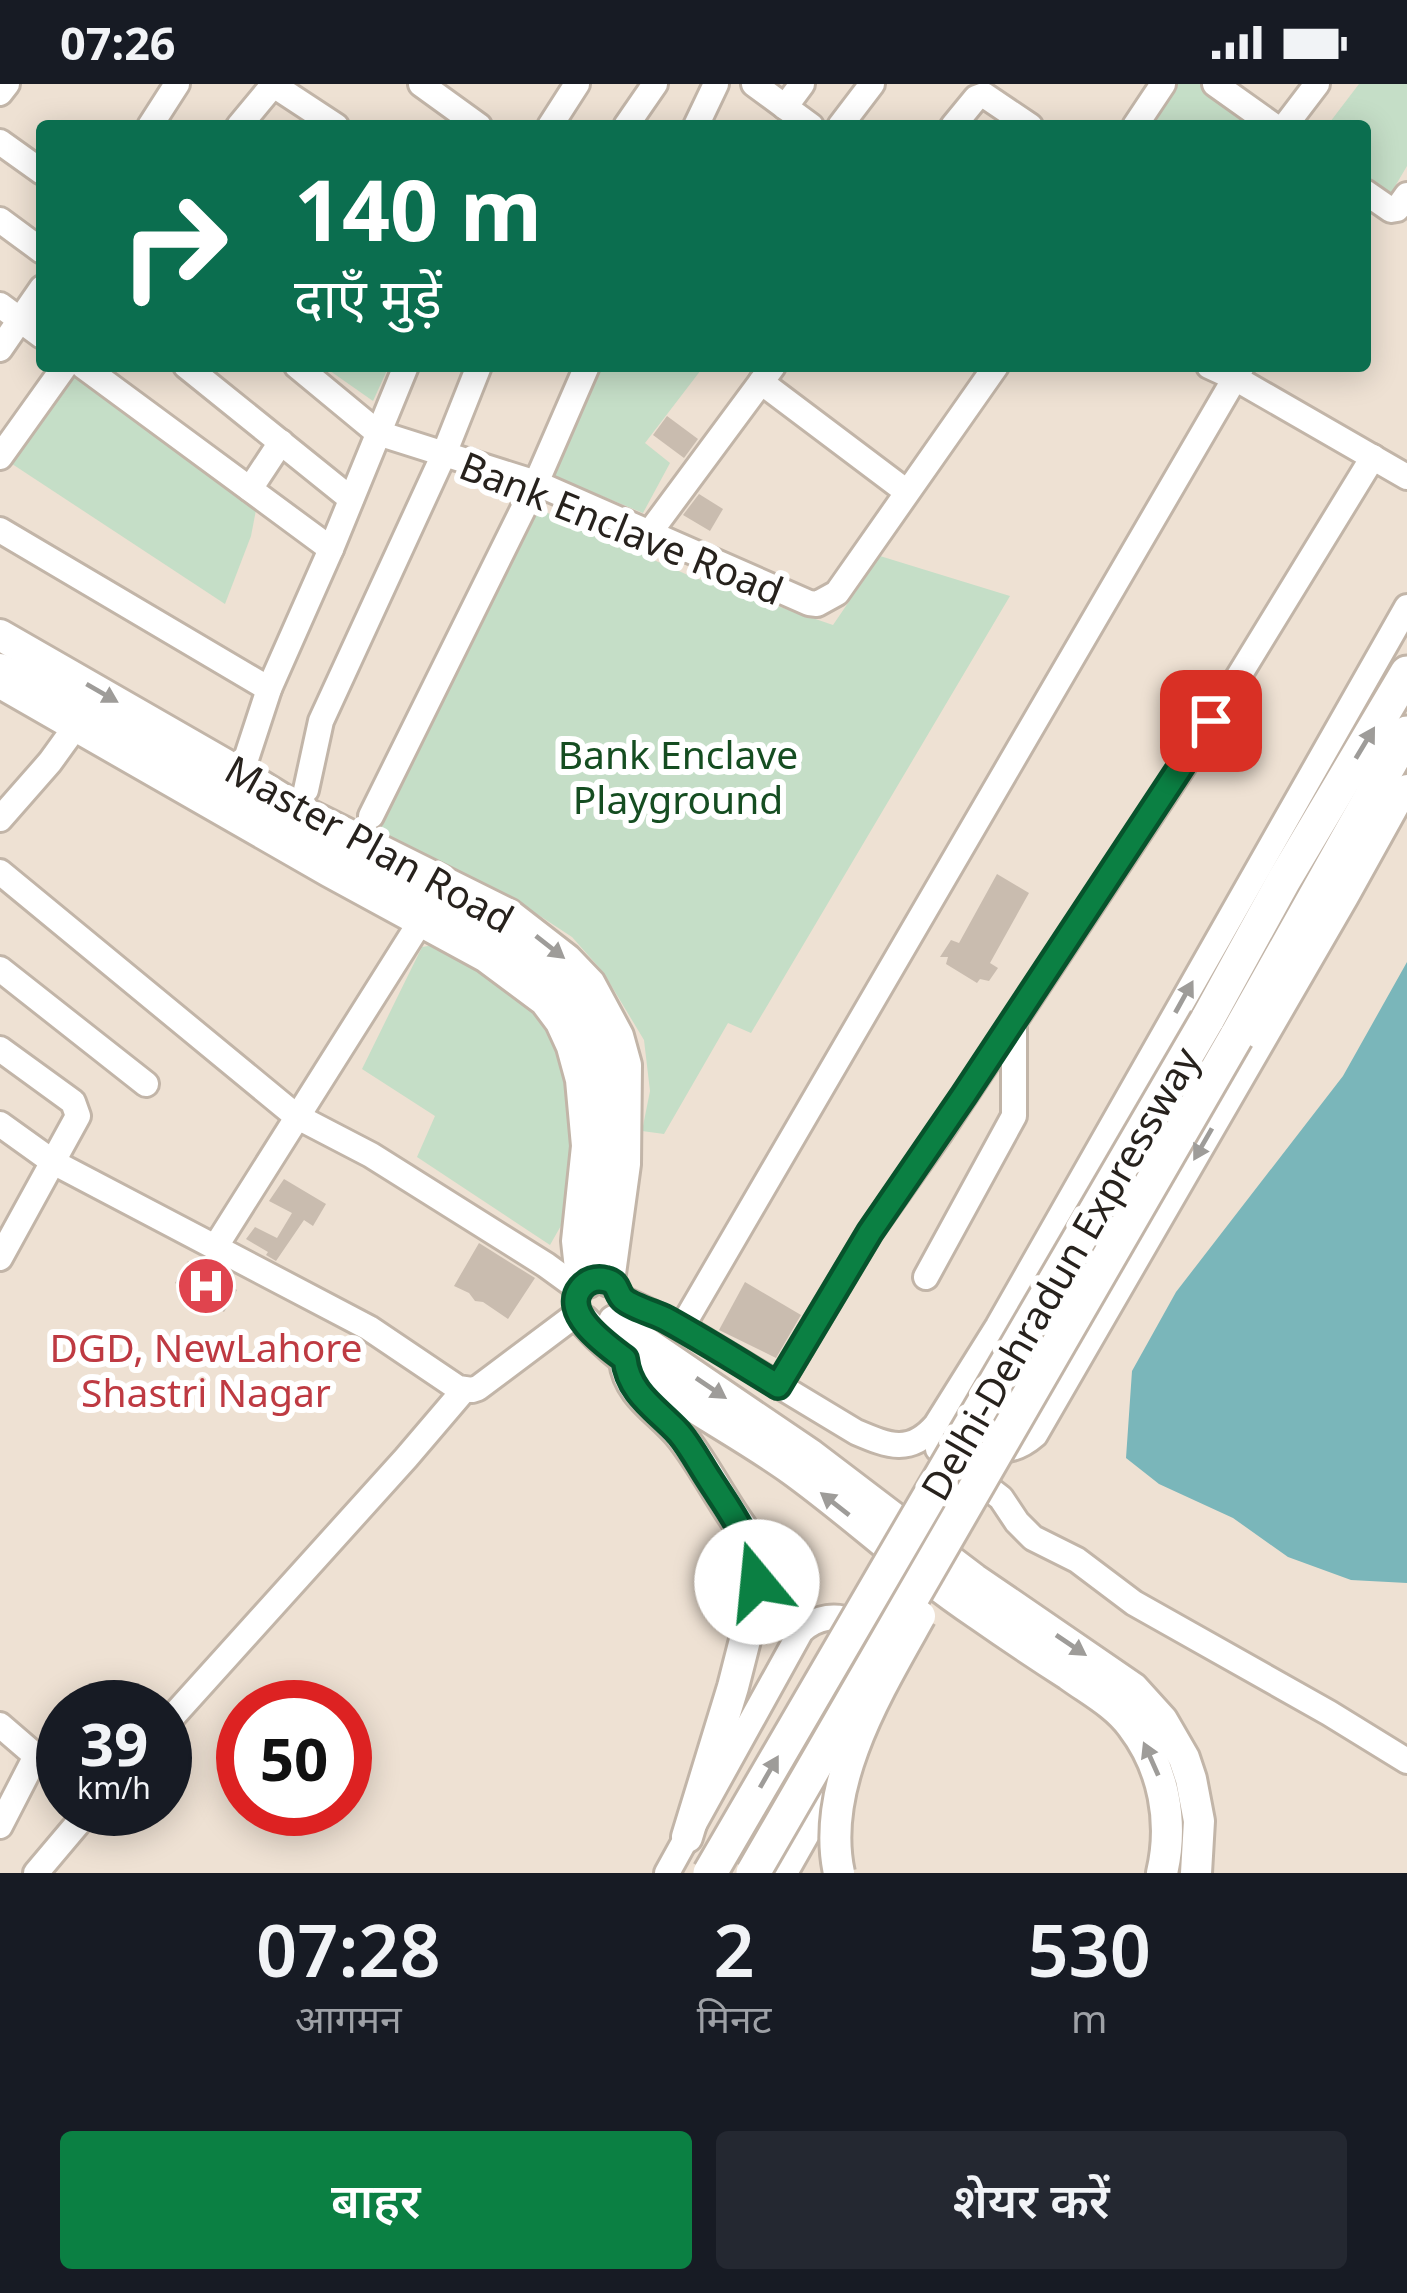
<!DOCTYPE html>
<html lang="hi">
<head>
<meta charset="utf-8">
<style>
  body { margin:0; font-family:"Noto Sans","Noto Sans Devanagari",sans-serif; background:#242831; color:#f1f3f6; height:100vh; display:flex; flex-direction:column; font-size:45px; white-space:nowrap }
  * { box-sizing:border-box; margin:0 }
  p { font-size:39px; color:#9ea1a6 }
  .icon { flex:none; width:66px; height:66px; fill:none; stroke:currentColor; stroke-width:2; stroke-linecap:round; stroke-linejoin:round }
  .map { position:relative; height:1789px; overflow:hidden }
  .details { display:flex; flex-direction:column; background:#171b24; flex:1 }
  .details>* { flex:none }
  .banner { position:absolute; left:36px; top:36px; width:1335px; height:252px; border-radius:12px; box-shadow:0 6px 30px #0003; background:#0b6e4f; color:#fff; overflow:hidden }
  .speed { position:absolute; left:36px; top:1596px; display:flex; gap:24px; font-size:60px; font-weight:700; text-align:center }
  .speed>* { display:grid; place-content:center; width:156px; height:156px; border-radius:50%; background:#171b24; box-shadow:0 6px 30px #0003; line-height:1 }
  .speed small { font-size:30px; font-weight:400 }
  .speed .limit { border:18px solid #d22; background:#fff; color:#111 }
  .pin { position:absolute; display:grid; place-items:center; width:102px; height:102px; color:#fff; margin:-51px; border-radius:24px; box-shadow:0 6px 18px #0006 }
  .me { position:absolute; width:132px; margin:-66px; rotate:343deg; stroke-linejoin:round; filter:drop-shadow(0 0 9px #0008) }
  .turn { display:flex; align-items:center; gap:42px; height:252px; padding:0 60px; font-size:54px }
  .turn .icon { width:156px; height:156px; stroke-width:2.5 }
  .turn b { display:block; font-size:84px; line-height:102px }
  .eta { display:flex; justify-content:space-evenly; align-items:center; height:204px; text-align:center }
  .eta b { font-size:72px; font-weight:600; line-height:84px }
  .cta { display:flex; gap:24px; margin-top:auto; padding:24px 60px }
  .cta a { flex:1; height:138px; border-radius:12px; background:#0b8043; color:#fff; font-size:48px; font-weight:600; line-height:138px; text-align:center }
  .cta a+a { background:#242831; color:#f1f3f6 }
  .status { display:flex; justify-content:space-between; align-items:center; height:84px; padding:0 60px; background:#171b24; direction:ltr }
  .status svg { height:33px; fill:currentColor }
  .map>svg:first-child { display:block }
  .green { fill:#c5dec7 }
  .water { fill:#7ab6ba }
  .building { fill:#c9bcaf }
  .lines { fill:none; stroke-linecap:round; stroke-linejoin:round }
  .minor-casing { stroke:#c2b5a8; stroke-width:30 }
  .major-casing { stroke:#c2b5a8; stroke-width:36 }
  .highway-casing { stroke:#c2b5a8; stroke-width:39 }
  .minor { stroke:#fff; stroke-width:24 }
  .major { stroke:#fff; stroke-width:30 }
  .highway { stroke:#fff; stroke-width:33 }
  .major-bridge-casing { stroke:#c2b5a8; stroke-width:36; stroke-linecap:butt }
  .highway-bridge-casing { stroke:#c2b5a8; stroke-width:39; stroke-linecap:butt }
  .major-bridge { stroke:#fff; stroke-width:30 }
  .highway-bridge { stroke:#fff; stroke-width:33 }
  .oneway { fill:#9e9c99 }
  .route-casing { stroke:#07532c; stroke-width:30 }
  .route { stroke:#0b8043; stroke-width:21 }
  .labels { text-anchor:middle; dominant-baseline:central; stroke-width:12; stroke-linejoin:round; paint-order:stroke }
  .street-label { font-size:39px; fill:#27221d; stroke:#fff }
  .park-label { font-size:39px; fill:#154d21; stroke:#fff }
  .health-label { font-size:39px; fill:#be3a42; stroke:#fff }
</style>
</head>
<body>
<div class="status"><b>07:26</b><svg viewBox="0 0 49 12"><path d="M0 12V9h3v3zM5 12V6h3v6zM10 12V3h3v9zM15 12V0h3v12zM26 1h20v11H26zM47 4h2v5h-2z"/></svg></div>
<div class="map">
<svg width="1407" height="1789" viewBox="0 0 1407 1789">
  <rect width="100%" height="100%" fill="#eee1d3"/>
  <g class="green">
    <polygon points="1151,0 1235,0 1292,42 1124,42"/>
    <polygon points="1359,0 1407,0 1407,82 1384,121 1365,100 1365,42 1327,42"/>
    <polygon points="323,282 389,282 373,317"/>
    <polygon points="592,282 704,282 645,359 670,379 643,429 541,387"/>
    <polygon points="62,283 256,426 251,452 225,520 0,372"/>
    <polygon points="532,422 690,492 833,541 880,472 1010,512 751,949 728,939 664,1050 642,1047 650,1007 644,956 603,888 572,853 514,815 375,755"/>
    <polygon points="447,859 544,919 574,977 571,1124 550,1161 417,1073 435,1032 362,985 422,863"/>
  </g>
  <polygon class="water" points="1407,878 1407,1499 1351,1496 1288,1473 1233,1434 1159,1400 1126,1374 1132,1287 1176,1208 1343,992"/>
  <g class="building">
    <polygon points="667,332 698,355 684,374 653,351"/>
    <polygon points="699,410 723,425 710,447 683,431"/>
    <polygon points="997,790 1029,809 990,879 998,884 989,897 980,895 977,899 946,880 948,873 940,873 951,856 959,859"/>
    <polygon points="284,1095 326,1120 313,1142 304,1136 276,1177 266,1171 268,1168 246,1155 255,1143 277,1154 292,1129 269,1117"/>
    <polygon points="479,1159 535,1194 508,1235 483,1218 475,1217 469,1209 454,1202"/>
    <polygon points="188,1177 237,1206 224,1228 175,1199"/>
    <polygon points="745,1198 801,1231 776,1274 719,1246"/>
  </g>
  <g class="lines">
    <defs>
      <g id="minor">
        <polyline points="272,0 336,42"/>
        <polyline points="421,0 479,42"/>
        <polyline points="754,0 811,42"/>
        <polyline points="1215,0 1274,42"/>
        <polyline points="0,9 7,0"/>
        <polyline points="785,23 802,0"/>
        <polyline points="150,42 177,0"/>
        <polyline points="239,42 273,1"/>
        <polyline points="550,42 577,0"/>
        <polyline points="626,42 655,0"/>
        <polyline points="696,42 716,0"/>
        <polyline points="840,42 872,0"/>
        <polyline points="953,42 976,14 984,11 1030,42"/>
        <polyline points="1135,42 1163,0"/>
        <polyline points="1285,42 1317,0"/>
        <polyline points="0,58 42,88"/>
        <polyline points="1365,108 1391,126 1397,125 1407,111"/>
        <polyline points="0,136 42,167"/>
        <polyline points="0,221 42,252"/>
        <polyline points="0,265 42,204"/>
        <polyline points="83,282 331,465"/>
        <polyline points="186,282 351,415"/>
        <polyline points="297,282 378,349 536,399 809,519 817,520 837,509 996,282"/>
        <polyline points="1209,282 1235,294 1407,393"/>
        <polyline points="761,298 907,408"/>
        <polyline points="0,373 65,282"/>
        <polyline points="250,405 281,358"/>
        <polyline points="0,446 269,605"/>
        <polyline points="650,448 773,282"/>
        <polyline points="0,602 328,790 484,875 543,919 558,939 569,963 578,996 584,1062 574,1157 579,1203"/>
        <polyline points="247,672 269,605 331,465 406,282"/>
        <polyline points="306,706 321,637 444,370 479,282"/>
        <polyline points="371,732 536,399 587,282"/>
        <polyline points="0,735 50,678 81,635"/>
        <polyline points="0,788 296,1032 371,1071 546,1181 579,1205"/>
        <polyline points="0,885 146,1000"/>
        <polyline points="0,965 73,1018 78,1032 0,1174"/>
        <polyline points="0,1040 53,1078 369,1244 458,1304 472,1306 478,1304 578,1229"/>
        <polyline points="216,1162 419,840"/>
        <polyline points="926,1193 1014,1032 1014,939"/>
        <path d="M623 1215 682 1243 856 1348C889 1362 910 1371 936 1341L998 1242 1407 523"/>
        <polyline points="682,1243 1242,282"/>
        <polyline points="778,1302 870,1148 940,1049 1188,675 1373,373"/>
        <path d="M949 1347C982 1362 1004 1378 1035 1351L1346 813 1407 703"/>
        <polyline points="938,1365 1001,1414 1017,1438 1033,1454 1077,1476 1134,1519 1329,1629 1407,1677"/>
        <polyline points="0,1641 36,1672 0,1742"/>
        <polyline points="165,1641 406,1374 464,1306"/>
        <polyline points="36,1789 90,1725"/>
        <path d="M667 1789 801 1547C834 1517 880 1540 874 1585"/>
        <polyline points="785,1789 837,1697"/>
      </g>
      <g id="major">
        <polyline points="0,551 240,689 303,728 508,830 566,875 590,900 618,952 626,981 625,1080 609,1197"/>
        <path d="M0 585 527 876C547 892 566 907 579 930 622 1005 597 1116 588 1198"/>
        <path d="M584 1237C641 1300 722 1336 791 1385 855 1431 912 1486 978 1530 1008 1551 1038 1571 1069 1591 1091 1607 1116 1620 1132 1642 1164 1684 1174 1738 1162 1789"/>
        <polyline points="614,1237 811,1371 974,1495 1133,1604 1162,1636 1184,1674 1191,1695 1199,1737 1196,1789"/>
        <path d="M625 1277C629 1312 662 1327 682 1353 704 1381 720 1414 741 1443L754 1474 757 1509 733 1603 687 1753"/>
      </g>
      <g id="highway">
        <polyline points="1207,936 1284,796 1407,589"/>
        <polyline points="1236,953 1407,649"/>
      </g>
    </defs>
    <use href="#minor" class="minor-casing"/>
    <use href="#major" class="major-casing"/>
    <use href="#highway" class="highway-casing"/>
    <use href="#minor" class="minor"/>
    <use href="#major" class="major"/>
    <use href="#highway" class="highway"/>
    <defs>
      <path id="major-bridge" d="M839 1789C820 1701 878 1607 920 1532"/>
      <g id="highway-bridge">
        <polyline points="710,1789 1207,936"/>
        <polyline points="753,1789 1236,953"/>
      </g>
    </defs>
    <use href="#major-bridge" class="major-bridge-casing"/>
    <use href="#highway-bridge" class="highway-bridge-casing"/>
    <use href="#major-bridge" class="major-bridge"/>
    <use href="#highway-bridge" class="highway-bridge"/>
  </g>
  <defs><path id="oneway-solid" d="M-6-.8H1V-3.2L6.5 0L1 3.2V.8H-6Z" transform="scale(3)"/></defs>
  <g class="oneway">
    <use href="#oneway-solid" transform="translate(102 609) rotate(30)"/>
    <use href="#oneway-solid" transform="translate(1365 659) rotate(-59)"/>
    <use href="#oneway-solid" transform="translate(550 863) rotate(38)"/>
    <use href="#oneway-solid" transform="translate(1184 913) rotate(-61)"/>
    <use href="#oneway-solid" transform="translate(1203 1060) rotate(120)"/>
    <use href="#oneway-solid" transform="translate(711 1304) rotate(34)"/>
    <use href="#oneway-solid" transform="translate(835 1420) rotate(-142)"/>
    <use href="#oneway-solid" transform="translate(1071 1561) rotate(34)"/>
    <use href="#oneway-solid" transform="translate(1151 1675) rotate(-114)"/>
    <use href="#oneway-solid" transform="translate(769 1688) rotate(-60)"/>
  </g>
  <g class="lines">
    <defs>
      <path id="route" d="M757 1498C754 1458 731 1429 710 1396 700 1381 691 1363 679 1349 657 1325 629 1310 625 1275 608 1262 560 1229 581 1204 587 1197 596 1193 606 1196 619 1199 616 1208 623 1215 630 1222 656 1230 666 1235 704 1256 741 1279 778 1302L870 1148 964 1011 1211 637"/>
    </defs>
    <use href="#route" class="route-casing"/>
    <use href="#route" class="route"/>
  </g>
  <defs>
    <symbol id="hospital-disc" viewBox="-11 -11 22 22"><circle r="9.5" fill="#e0444e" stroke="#fff"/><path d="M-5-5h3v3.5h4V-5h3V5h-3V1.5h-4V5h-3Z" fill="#fff"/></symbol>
  </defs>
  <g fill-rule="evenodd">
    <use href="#hospital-disc" x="173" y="1169" width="66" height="66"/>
  </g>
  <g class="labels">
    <g class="street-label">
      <text transform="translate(622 443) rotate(22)">Bank Enclave Road</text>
      <text transform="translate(370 759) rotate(29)">Master Plan Road</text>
      <text transform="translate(1059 1189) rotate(-60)">Delhi-Dehradun Expressway</text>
    </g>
    <g class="park-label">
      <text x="678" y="669">Bank Enclave<tspan x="678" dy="45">Playground</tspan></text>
    </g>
    <g class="health-label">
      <text x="206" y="1262">DGD, NewLahore<tspan x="206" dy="45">Shastri Nagar</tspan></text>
    </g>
  </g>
</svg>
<div class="speed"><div>39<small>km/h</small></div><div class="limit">50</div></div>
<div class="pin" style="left:1211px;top:637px;background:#d93025"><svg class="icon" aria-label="arrive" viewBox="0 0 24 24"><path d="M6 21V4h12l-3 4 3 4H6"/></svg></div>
<svg class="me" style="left:757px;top:1498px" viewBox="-20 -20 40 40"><circle r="19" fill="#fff"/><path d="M0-13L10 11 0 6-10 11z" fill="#0b8043"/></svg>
<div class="banner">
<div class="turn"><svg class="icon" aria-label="right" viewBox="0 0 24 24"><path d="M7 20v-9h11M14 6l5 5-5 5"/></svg><div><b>140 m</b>दाएँ मुड़ें</div></div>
</div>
</div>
<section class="details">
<div class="eta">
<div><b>07:28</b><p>आगमन</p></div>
<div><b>2</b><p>मिनट</p></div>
<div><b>530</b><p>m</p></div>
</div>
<div class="cta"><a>बाहर</a><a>शेयर करें</a></div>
</section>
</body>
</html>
